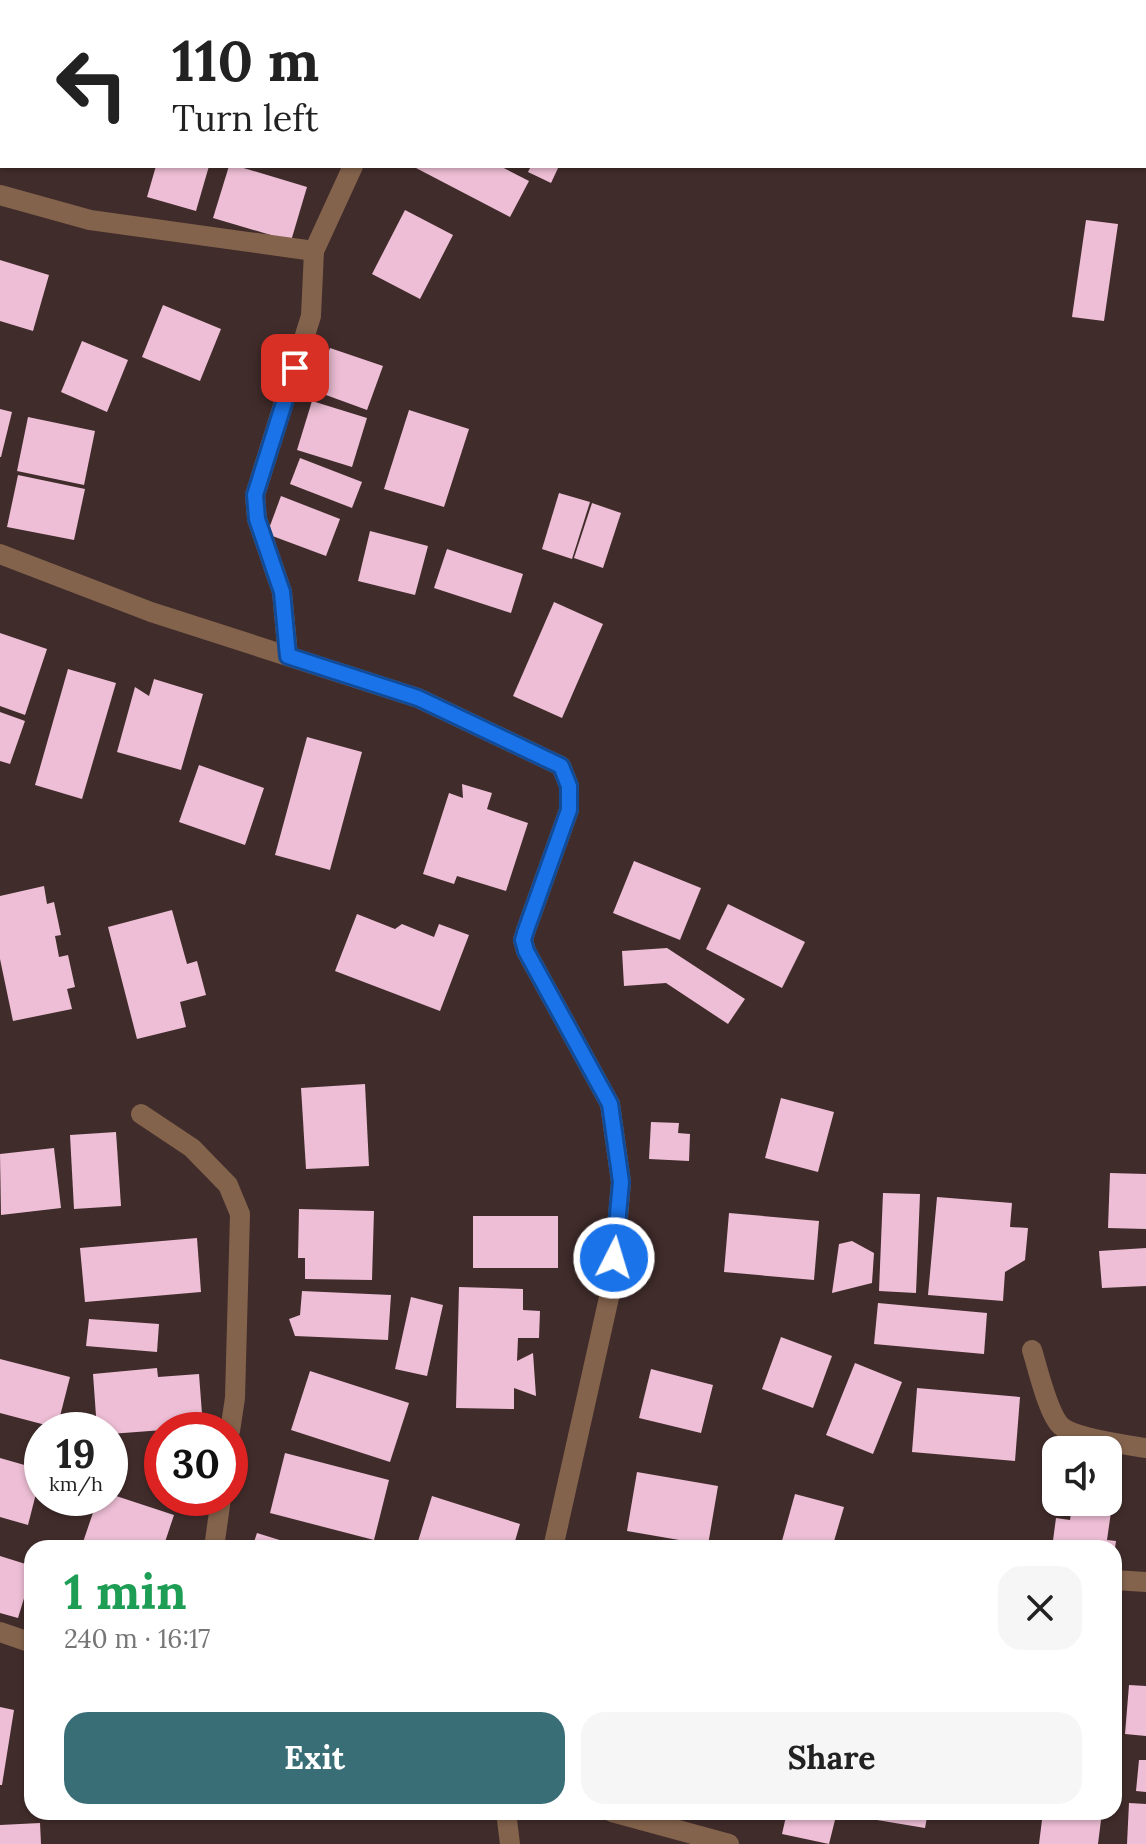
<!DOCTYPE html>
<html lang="en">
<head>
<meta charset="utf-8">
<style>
  body { margin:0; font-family:Lora,serif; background:#f6f6f6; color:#222; height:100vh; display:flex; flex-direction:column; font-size:30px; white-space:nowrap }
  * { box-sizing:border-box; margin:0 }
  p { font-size:26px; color:#767676 }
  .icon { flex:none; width:44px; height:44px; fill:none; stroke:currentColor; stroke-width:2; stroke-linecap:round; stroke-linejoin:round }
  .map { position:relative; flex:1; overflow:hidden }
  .drawer { position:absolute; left:24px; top:1540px; width:1098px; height:280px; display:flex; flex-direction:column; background:#fff; border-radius:24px; box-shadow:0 2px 6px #0004 }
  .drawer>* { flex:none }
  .guide { position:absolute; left:0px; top:0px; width:1146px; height:168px; box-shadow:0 2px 6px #0004; background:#fff; color:#222; overflow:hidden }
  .tools { position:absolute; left:1042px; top:1436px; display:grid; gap:16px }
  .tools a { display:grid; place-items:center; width:80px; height:80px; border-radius:16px; background:#fff; box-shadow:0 2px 6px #0004; font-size:40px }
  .speed { position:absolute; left:24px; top:1412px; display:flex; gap:16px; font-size:40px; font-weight:700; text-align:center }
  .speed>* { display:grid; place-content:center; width:104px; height:104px; border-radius:50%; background:#fff; box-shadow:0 2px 6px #0004; line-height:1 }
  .speed small { font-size:20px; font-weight:400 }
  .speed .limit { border:12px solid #d22; background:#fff; color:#111 }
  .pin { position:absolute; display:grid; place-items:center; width:68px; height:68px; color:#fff; margin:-34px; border-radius:16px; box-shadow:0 4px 12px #0006 }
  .me { position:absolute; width:88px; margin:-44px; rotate:5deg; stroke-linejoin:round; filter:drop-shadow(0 0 6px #0008) }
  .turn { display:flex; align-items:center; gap:28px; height:168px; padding:0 40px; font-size:36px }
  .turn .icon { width:104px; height:104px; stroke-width:2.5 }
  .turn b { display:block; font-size:56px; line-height:68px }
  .round { display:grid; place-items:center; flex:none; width:84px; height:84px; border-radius:24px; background:#f6f6f6 }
  .headline { display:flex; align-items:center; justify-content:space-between; height:136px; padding:0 40px }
  h1 { font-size:48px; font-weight:700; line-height:60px; color:#1e9e55 }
  .button { display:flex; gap:16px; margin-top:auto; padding:16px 40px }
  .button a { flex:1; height:92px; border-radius:24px; background:#396e77; color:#fff; font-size:32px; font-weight:700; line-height:92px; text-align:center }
  .button a+a { background:#f6f6f6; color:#222 }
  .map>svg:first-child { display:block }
  .building { fill:#edbed5 }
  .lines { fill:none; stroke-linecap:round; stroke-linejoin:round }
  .minor { stroke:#84634c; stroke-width:20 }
  .route-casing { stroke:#114b97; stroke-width:20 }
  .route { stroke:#1a73e8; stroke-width:14 }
</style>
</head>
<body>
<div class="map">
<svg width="1146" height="1844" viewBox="0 0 1146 1844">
  <rect width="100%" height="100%" fill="#402c2b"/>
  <g class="building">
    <polygon points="156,166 209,166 196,211 147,197"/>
    <polygon points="229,166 237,166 307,187 291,241 213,218"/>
    <polygon points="417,166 500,166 529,181 510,217 416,168"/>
    <polygon points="531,166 559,166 551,183 528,172"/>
    <polygon points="405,210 453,235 420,299 372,274"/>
    <polygon points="1086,220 1118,224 1104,321 1072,317"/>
    <polygon points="0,260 49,275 33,331 0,321"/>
    <polygon points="163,305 221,329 200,381 142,357"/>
    <polygon points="82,341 128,360 107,412 61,392"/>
    <polygon points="330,348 383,366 367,410 315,391"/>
    <polygon points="312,401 367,418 352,467 297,450"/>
    <polygon points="0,409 12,412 1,457 0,457"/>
    <polygon points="409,410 469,429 444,507 384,489"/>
    <polygon points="28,417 95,431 84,485 17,471"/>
    <polygon points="300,458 362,482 352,508 290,484"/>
    <polygon points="18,475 85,489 74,540 7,527"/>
    <polygon points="559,493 590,502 572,559 542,549"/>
    <polygon points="281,496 340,519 326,556 267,534"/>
    <polygon points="592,503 621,513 603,568 574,558"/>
    <polygon points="370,531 428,546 415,595 358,581"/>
    <polygon points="447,549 523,574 511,613 434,588"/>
    <polygon points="554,602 603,624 562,718 513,696"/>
    <polygon points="0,633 47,649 25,715 0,706"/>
    <polygon points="68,669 116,683 82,799 35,785"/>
    <polygon points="154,679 203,694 181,770 117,752 135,687 149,696"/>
    <polygon points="0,712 25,721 10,764 0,761"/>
    <polygon points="307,737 362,752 330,870 275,855"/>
    <polygon points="199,765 264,788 245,845 179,822"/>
    <polygon points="462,784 492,793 487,809 528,823 506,891 457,876 454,884 423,874 449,793 463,798"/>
    <polygon points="634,861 701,888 680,940 613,913"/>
    <polygon points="44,886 47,904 54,902 61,935 55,936 59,957 68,955 75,987 67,989 72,1009 13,1021 0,959 0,896"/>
    <polygon points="728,904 805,942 782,988 706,949"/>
    <polygon points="172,910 187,964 197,961 206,995 180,1002 186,1027 137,1039 108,927"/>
    <polygon points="357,914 395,929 402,924 434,937 439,924 469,935 440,1011 335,971"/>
    <polygon points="667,948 745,999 728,1024 666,983 624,986 622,951"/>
    <polygon points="365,1084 369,1166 306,1169 301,1088"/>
    <polygon points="781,1098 834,1112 818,1172 765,1158"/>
    <polygon points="651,1122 679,1123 678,1133 690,1134 689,1161 649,1159"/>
    <polygon points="116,1132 121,1206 74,1209 70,1135"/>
    <polygon points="54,1148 61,1208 1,1215 0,1154"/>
    <polygon points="1110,1173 1146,1174 1146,1229 1108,1228"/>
    <polygon points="883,1193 920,1194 916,1293 879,1291"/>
    <polygon points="937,1197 1012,1203 1010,1227 1028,1228 1025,1260 1005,1272 1003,1301 928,1295"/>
    <polygon points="299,1209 374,1211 372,1280 305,1279 305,1258 298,1258"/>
    <polygon points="729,1213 819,1221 814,1280 724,1272"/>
    <rect x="473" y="1216" width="85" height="52"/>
    <polygon points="197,1238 201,1292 85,1302 80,1248"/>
    <polygon points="852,1241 874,1253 872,1283 832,1293 839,1244"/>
    <polygon points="1146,1248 1146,1286 1102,1288 1099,1251"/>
    <polygon points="459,1287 523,1289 523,1310 540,1311 539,1338 518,1338 517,1361 533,1353 536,1396 514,1388 514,1409 456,1408"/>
    <polygon points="302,1291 391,1295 388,1340 295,1336 289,1319 300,1315"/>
    <polygon points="411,1297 443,1305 427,1376 395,1369"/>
    <polygon points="878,1303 987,1313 984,1354 874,1344"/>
    <polygon points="89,1319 159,1324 157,1352 86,1346"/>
    <polygon points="781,1337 832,1356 813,1408 762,1389"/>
    <polygon points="0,1359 70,1377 57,1428 0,1413"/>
    <polygon points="855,1363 902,1382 873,1454 826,1435"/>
    <polygon points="157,1368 158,1377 199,1374 203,1427 110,1434 110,1430 97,1430 93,1374"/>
    <polygon points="651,1369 713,1385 701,1433 639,1418"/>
    <polygon points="310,1371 409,1403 390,1462 291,1430"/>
    <polygon points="917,1388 1020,1397 1015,1461 912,1452"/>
    <polygon points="285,1453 389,1480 374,1540 270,1513"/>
    <polygon points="0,1458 42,1470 28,1525 0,1517"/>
    <polygon points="637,1472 718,1486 708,1545 627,1531"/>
    <polygon points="110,1494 174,1515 163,1548 81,1548 98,1498 110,1498"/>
    <polygon points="795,1494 844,1507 832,1548 780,1548"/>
    <polygon points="432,1496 520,1524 513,1548 416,1548"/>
    <polygon points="1072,1506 1111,1512 1107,1540 1116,1541 1115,1548 1052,1548 1056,1518 1070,1520"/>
    <polygon points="257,1533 302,1547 302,1548 252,1548"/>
    <polygon points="0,1556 32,1566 32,1572 18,1618 0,1613"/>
    <polygon points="1129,1685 1146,1686 1146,1736 1125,1734"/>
    <polygon points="0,1707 14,1710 2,1785 0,1785"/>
    <polygon points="1139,1760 1146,1760 1146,1792 1136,1791"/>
    <polygon points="1129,1803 1146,1804 1146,1844 1127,1844"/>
    <polygon points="787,1812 837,1812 829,1844 782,1834"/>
    <polygon points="879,1812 928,1812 925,1828 877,1820"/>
    <polygon points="1043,1812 1102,1812 1098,1844 1039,1844"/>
    <polygon points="40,1823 41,1844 0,1844 0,1825"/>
  </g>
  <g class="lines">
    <g class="minor">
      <polyline points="0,195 90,220 314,251"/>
      <polyline points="0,554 151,612 418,698 561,766 569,786 569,810 526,930 523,940 526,951 610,1104 621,1182 612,1284 553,1548"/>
      <polyline points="288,656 282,592 257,519 255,495 311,316 314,251 353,166"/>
      <polyline points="141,1114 192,1148 228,1185 240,1214 235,1398 230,1431"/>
      <path d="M1032 1350C1038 1369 1048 1414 1061 1426 1074 1438 1127 1445 1146 1448"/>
      <polyline points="214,1548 221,1498"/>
      <polyline points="1114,1580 1146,1582"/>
      <polyline points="0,1632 32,1643"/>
      <polyline points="506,1812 510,1844"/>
      <polyline points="612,1812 729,1844"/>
    </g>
  </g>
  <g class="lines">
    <defs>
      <polyline id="route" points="295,368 255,495 257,519 282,592 288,656 418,698 561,766 569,786 569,810 526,930 523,940 526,951 610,1104 621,1182 614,1258"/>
    </defs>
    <use href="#route" class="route-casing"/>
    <use href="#route" class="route"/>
  </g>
</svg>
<div class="tools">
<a><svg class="icon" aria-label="sound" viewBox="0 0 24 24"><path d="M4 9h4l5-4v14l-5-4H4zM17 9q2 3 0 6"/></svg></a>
</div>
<div class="speed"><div>19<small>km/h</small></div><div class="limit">30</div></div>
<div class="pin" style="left:295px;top:368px;background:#d93025"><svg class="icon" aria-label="arrive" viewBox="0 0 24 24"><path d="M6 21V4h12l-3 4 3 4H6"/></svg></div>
<svg class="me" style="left:614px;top:1258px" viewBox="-20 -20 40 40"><circle r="17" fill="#1a73e8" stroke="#fff" stroke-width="3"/><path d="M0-11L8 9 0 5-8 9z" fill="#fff"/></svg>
<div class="guide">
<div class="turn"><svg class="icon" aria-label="left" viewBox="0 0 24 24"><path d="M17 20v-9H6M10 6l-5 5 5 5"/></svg><div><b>110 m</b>Turn left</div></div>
</div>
<section class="drawer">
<div class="headline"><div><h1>1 min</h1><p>240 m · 16:17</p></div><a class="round"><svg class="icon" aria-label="close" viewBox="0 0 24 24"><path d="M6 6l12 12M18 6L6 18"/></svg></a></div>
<div class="button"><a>Exit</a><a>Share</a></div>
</section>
</div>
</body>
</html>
